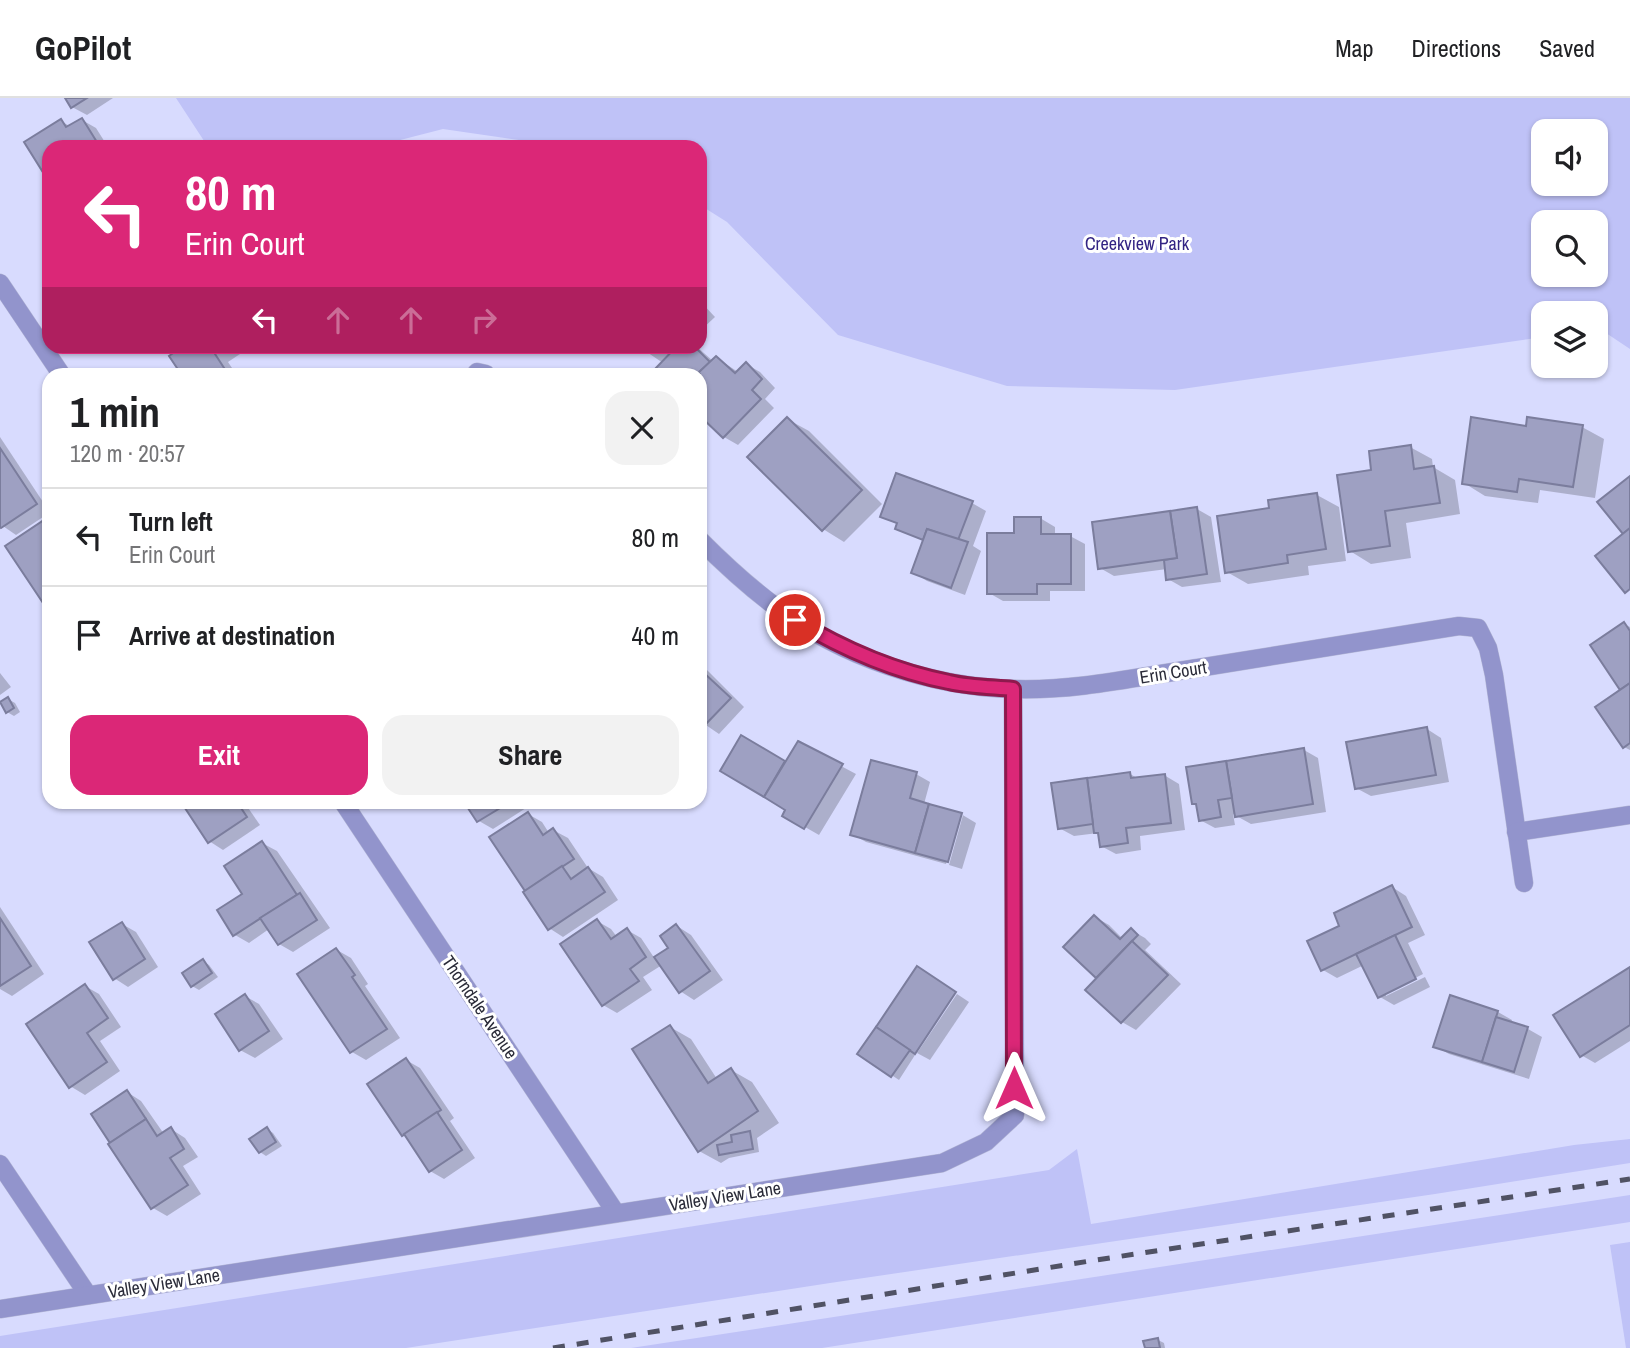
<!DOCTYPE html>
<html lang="en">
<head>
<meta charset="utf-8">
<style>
  body { margin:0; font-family:"Archivo Narrow",sans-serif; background:#f2f2f2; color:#202124; height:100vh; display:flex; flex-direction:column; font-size:26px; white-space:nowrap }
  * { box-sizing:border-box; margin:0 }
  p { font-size:23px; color:#757577 }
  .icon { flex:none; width:38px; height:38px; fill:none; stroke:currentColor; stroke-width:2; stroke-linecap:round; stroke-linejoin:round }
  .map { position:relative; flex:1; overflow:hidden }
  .side { position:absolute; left:42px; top:270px; width:665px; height:441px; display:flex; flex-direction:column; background:#fff; border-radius:21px; box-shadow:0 2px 5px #0004 }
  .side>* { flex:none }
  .top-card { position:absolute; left:42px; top:42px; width:665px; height:214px; border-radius:21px; box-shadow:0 2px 5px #0004; background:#db2777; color:#fff; overflow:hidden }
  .tools { position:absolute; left:1531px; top:21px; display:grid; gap:14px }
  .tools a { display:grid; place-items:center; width:77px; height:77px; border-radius:14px; background:#fff; box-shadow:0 2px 5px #0004; font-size:35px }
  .pin { position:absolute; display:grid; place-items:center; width:60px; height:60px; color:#fff; margin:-30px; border:4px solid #fff; border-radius:50%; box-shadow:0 2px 7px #0007 }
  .me { position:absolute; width:77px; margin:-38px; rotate:0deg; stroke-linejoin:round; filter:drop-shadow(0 0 5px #0008) }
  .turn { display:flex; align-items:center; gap:24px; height:147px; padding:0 28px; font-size:32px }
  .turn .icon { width:91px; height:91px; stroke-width:2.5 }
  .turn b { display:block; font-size:49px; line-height:60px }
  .lanes { display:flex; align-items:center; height:66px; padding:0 28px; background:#0003; justify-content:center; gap:35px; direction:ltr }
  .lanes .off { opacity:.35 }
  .round { display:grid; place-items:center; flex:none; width:74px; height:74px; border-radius:21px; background:#f2f2f2 }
  .overview { display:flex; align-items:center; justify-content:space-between; height:119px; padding:0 28px }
  h1 { font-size:42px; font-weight:800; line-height:52px }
  .primary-button { display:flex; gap:14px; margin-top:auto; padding:14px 28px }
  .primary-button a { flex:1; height:80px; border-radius:21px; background:#db2777; color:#fff; font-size:28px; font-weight:800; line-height:80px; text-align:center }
  .primary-button a+a { background:#f2f2f2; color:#202124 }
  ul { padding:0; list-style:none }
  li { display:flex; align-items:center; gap:21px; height:98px; padding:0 28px; border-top:2px solid #e0e0e0 }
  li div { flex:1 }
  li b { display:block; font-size:26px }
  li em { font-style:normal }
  header { display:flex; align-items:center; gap:42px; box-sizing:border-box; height:98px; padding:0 35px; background:#fff; border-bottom:2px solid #e0e0e0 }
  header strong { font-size:33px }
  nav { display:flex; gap:38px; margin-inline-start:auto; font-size:24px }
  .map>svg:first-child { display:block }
  .green { fill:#bfc2f7; fill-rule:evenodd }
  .shadow { fill:#0003 }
  .building { fill:#9ea0c2; stroke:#7b7d9d; stroke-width:2 }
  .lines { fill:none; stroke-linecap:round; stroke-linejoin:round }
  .minor-casing { stroke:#b5b8d6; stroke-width:19 }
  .minor { stroke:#9294cc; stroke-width:18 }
  .rail { stroke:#505264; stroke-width:5; stroke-dasharray:12 12; stroke-linecap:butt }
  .route-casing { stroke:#8e194d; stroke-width:18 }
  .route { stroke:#db2777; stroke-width:12 }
  .labels { text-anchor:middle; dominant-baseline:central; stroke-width:6; stroke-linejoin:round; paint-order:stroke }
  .park-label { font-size:18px; fill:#322383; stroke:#fff }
  .street-label { font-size:18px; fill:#2a2b38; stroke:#fff }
</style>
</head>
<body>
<header>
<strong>GoPilot</strong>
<nav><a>Map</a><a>Directions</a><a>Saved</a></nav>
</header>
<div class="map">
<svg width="1630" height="1250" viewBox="0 0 1630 1250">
  <rect width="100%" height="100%" fill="#d8dbfe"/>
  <g class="green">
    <path d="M176 0H1630V251L1600 231 1596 232V215H1544L1543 239 1175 292 1007 288 838 237 727 124 700 107V49H543L526 43 443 31 373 49H208ZM1544 33H1596V86H1544ZM1596 124V177H1544V124Z"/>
    <polygon points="1630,1041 1630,1065 1435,1096 830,1185 406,1250 0,1250 0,1238 1049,1072 1077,1051 1091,1126 1574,1047"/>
    <polygon points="1630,1097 1630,1124 822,1250 631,1250"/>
    <polygon points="1630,1144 1630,1250 1626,1250 1610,1147"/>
  </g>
  <g class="shadow">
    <polygon points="67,0 113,0 87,17 72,9"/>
    <polygon points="82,22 96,30 108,49 49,49 49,80 27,45 61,23 71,29"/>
    <polygon points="700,203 715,219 700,233"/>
    <polygon points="186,248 248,248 249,250 228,264 236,276 183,276 171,259"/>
    <polygon points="638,248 696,248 713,263 717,260 738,274 746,266 760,274 775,290 765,301 774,310 738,347 724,339 700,315 700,276 661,276 656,272 663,265"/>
    <polygon points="787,321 809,333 882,406 844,444 823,431"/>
    <polygon points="1582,329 1604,341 1595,400 1540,392 1538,405 1485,398 1464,385 1528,330"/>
    <polygon points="0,339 49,413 49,415 16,437 0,426"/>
    <polygon points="1410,349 1432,361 1433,369 1455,382 1460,416 1406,425 1411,460 1371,466 1350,453 1373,373"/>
    <polygon points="1317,397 1339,409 1346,463 1308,468 1309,477 1248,486 1227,474 1271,412"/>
    <polygon points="972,405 986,413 973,448 981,453 965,497 927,483 913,474 924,443 897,430 899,427 882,418"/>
    <polygon points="1197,411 1211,419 1221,484 1182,489 1168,481 1167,471 1114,478 1100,470"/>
    <polygon points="1040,420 1055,429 1055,438 1070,438 1085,446 1085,493 1050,493 1050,503 1003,503 989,495 1016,437"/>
    <polygon points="1624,526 1630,529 1630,652 1624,649"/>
    <polygon points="700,565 744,609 719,636 700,623"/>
    <polygon points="0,575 11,589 0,597"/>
    <polygon points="8,601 15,605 20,614 14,618 7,614"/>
    <polygon points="1427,631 1441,640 1449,684 1371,698 1356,690"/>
    <polygon points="742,640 786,666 798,645 856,676 819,737 784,717 788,711 722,672"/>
    <polygon points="1304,652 1318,660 1326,714 1251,726 1233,716 1235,727 1215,730 1200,722 1198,707 1194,705"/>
    <polygon points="916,676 930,684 924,706 961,716 976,725 962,771 949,767 963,717 959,717 946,766 866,744 852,736"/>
    <polygon points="1130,676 1139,681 1164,677 1179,686 1185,732 1140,738 1141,752 1116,756 1101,748 1100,737 1098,735 1074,738 1059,730"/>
    <polygon points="183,704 244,704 260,727 223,752 209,743"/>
    <polygon points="466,704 521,704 526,710 493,731 479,723"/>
    <polygon points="528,716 542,724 549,735 553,732 568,740 588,770 603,779 618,802 563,839 549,830"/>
    <polygon points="262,745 277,753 330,830 293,854 279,846 269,831 249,845 235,837 245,796"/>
    <polygon points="1392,789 1406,798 1425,837 1408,845 1423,876 1386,895 1386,898 1425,879 1430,889 1394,907 1380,899 1364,867 1337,880 1323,872 1342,828"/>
    <polygon points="0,809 44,876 12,898 0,891"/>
    <polygon points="1095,819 1109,827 1123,841 1131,832 1145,840 1151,846 1145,852 1181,886 1136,932 1122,924 1099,880 1066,849"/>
    <polygon points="597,823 611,831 617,839 627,832 641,840 655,861 670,851 677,828 691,837 723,882 694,902 680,893 662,867 643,879 652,892 617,915 603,907"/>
    <polygon points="122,826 136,834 158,869 128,889 114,880"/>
    <polygon points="337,852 351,860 368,886 365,888 400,940 366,962 352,954"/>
    <polygon points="203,863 209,867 218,879 199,892 192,888"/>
    <polygon points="1630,871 1630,943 1595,965 1581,957"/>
    <polygon points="85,888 99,896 121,929 100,943 120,973 85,997 70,988"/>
    <polygon points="955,894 913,955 915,957 899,982 860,956"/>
    <polygon points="957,896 969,904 930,962 917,955"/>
    <polygon points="245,898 259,906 283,941 255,960 240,952"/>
    <polygon points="1498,914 1512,922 1511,926 1528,931 1542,939 1529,981 1449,956 1435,948"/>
    <polygon points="670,929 691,941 717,981 731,972 752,984 779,1025 757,1040 759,1054 729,1060 721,1065 699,1053"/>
    <polygon points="406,962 420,970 454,1020 450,1023 475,1060 444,1081 430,1073"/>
    <polygon points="127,994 141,1003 164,1036 171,1031 185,1040 198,1059 183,1068 201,1096 167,1118 153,1110 93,1017"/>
    <polygon points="267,1031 273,1035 282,1048 266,1058 260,1054"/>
    <polygon points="1158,1242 1164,1245 1165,1250 1147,1250"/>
  </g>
  <g class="building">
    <polygon points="65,0 87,0 71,10"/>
    <polygon points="82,20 100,49 49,49 49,84 24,44 61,21 66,29"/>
    <polygon points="183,248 226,248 215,256 228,276 181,276 169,258"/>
    <polygon points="677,248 694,248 710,264 697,276 658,276 654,272"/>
    <polygon points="716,258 735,275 746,264 762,281 752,292 761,301 723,340 700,318 700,276 697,276"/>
    <polygon points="787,319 862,392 822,433 747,359"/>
    <polygon points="1471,319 1526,328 1527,319 1583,327 1573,389 1519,381 1517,394 1462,386"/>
    <polygon points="1411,347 1414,371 1434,368 1440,405 1385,413 1390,448 1348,454 1337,377 1371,372 1369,353"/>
    <polygon points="0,350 37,406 1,430 0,429"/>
    <polygon points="896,375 973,403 958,442 927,431 923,442 895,431 897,425 880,419"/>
    <polygon points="1630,378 1630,430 1623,436 1597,404"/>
    <polygon points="1317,395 1326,451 1287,457 1288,465 1225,475 1217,418 1269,410 1268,402"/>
    <polygon points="1197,409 1207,476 1166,482 1164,462 1177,460 1170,413"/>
    <polygon points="1170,413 1177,460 1098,471 1092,424"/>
    <polygon points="1014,419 1041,419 1041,436 1071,436 1071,486 1037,486 1037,496 987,496 987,435 1014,435"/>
    <polygon points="47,420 49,423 49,514 5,448"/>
    <polygon points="1630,430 1630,491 1625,495 1595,458"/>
    <polygon points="927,431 968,444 951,490 911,475"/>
    <polygon points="1624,524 1630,533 1630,585 1620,592 1590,547"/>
    <polygon points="704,575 731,600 703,629 700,626 700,580"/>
    <polygon points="1630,585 1630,645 1623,650 1595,609"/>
    <polygon points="8,599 14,610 6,615 0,604"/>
    <polygon points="1427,629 1436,677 1355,691 1346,644"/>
    <polygon points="741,637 785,663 764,699 720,673"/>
    <polygon points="798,643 843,666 804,731 782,718 785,712 764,699"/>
    <polygon points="1304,650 1313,706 1235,719 1226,663"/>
    <polygon points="871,662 917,674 910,700 929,706 915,755 850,737"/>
    <polygon points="1226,663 1232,700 1218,702 1221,719 1199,723 1196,706 1192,706 1186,669"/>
    <polygon points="1130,674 1131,680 1165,676 1171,725 1126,730 1128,745 1100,749 1098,735 1094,735 1087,680"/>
    <polygon points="1087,680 1093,726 1058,731 1051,685"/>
    <polygon points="181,704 237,704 247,719 208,745"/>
    <polygon points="464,704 510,704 477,724"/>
    <polygon points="929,706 962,715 948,764 915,755"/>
    <polygon points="528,714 543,737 553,730 574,761 525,793 489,739"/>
    <polygon points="262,743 297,797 233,838 217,812 242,796 224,768"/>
    <polygon points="562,768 571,781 588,769 605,794 548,832 523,794"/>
    <polygon points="1392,787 1412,829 1321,873 1307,843 1339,828 1334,815"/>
    <polygon points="300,795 317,822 278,847 260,820"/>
    <polygon points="1094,817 1120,841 1131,830 1138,837 1096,880 1063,849"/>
    <polygon points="0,820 31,868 0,888"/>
    <polygon points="597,821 611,841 627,830 646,859 630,871 639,883 602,908 560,846"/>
    <polygon points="122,824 145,861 113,882 89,844"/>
    <polygon points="676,826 710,873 679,895 654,859 668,850 660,838"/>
    <polygon points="1395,837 1416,881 1378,900 1356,856"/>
    <polygon points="1132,843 1168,877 1121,925 1085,892"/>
    <polygon points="336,850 355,877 352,879 387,931 350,955 297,876"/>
    <polygon points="203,861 212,875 191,889 182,875"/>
    <polygon points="917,868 956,894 915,956 876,929"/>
    <polygon points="1630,869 1630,927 1580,959 1553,917"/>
    <polygon points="85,886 108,920 87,935 107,964 69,990 26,926"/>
    <polygon points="245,896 269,933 239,953 215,916"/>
    <polygon points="1450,897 1498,913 1482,964 1433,949"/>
    <polygon points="1496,919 1528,929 1514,974 1482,964"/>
    <polygon points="670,927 708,985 731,970 758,1013 698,1054 632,951"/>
    <polygon points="876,929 910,952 891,979 857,956"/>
    <polygon points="406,960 441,1012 402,1038 367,986"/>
    <polygon points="127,992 146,1021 110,1045 91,1016"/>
    <polygon points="437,1014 462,1052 429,1074 404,1036"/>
    <polygon points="146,1021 157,1038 171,1029 184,1051 170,1060 188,1087 151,1111 108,1046"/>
    <polygon points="267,1029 276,1044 259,1055 249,1041"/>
    <polygon points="750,1033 753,1051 719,1057 717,1047 732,1044 731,1037"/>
    <polygon points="1158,1240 1160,1250 1145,1250 1143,1243"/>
  </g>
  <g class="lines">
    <defs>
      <g id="minor">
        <polyline points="0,185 61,276"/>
        <polyline points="477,274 486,276"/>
        <path d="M700 442C724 466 749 489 776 509 842 559 931 589 1014 591 1076 593 1137 579 1198 570 1279 557 1359 544 1440 531L1459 528 1478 530 1488 550 1494 577 1524 785"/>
        <polyline points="343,704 616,1115"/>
        <polyline points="1516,734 1630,717"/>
        <polyline points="0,1066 88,1197"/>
        <polyline points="0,1211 942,1065 986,1044 1015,1017 1013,591"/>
      </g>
    </defs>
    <use href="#minor" class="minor-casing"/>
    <use href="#minor" class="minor"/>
    <polyline class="rail" points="553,1250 1096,1162 1630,1081"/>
  </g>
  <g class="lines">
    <defs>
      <path id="route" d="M795 522C843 551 893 573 949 584 970 589 992 589 1013 591L1014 990"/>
    </defs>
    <use href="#route" class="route-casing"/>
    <use href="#route" class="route"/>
  </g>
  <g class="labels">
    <g class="park-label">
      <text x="1137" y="145">Creekview Park</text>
    </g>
    <g class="street-label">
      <text transform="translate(1173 574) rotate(-9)">Erin Court</text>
      <text transform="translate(480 909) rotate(56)">Thorndale Avenue</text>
      <text transform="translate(725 1098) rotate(-9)">Valley View Lane</text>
      <text transform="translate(164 1185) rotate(-9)">Valley View Lane</text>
    </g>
  </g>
</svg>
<div class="tools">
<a><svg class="icon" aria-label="sound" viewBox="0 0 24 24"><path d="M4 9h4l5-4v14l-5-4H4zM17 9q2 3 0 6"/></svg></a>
<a><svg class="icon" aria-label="search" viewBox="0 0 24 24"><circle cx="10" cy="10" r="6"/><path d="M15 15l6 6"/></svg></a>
<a><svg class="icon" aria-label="layers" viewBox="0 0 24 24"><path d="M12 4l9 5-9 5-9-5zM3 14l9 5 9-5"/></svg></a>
</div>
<div class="pin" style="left:795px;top:522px;background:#d93025"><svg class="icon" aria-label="arrive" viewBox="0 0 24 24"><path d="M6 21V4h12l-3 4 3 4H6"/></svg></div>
<svg class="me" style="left:1014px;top:990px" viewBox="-20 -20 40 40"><path d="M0-17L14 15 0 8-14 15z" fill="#db2777" stroke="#fff" stroke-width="4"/></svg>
<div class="top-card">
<div class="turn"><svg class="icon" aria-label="left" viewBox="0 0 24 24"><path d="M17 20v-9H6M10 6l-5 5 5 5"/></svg><div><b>80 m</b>Erin Court</div></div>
<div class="lanes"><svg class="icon" aria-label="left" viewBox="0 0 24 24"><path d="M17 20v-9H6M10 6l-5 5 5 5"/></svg><svg class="icon off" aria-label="ahead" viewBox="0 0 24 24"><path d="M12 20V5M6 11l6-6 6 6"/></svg><svg class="icon off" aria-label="ahead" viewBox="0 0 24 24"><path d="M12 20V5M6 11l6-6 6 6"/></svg><svg class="icon off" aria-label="right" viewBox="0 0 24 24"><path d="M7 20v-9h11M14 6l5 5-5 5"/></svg></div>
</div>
<section class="side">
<div class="overview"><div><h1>1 min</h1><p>120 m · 20:57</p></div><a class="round"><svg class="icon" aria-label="close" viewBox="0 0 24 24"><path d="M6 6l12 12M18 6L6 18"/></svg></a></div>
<ul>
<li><svg class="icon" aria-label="left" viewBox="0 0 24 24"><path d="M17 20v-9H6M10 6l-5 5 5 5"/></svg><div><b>Turn left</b><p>Erin Court</p></div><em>80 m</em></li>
<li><svg class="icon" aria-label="arrive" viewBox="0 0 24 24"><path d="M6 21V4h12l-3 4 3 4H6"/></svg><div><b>Arrive at destination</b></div><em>40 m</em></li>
</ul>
<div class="primary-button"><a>Exit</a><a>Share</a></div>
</section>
</div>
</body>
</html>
